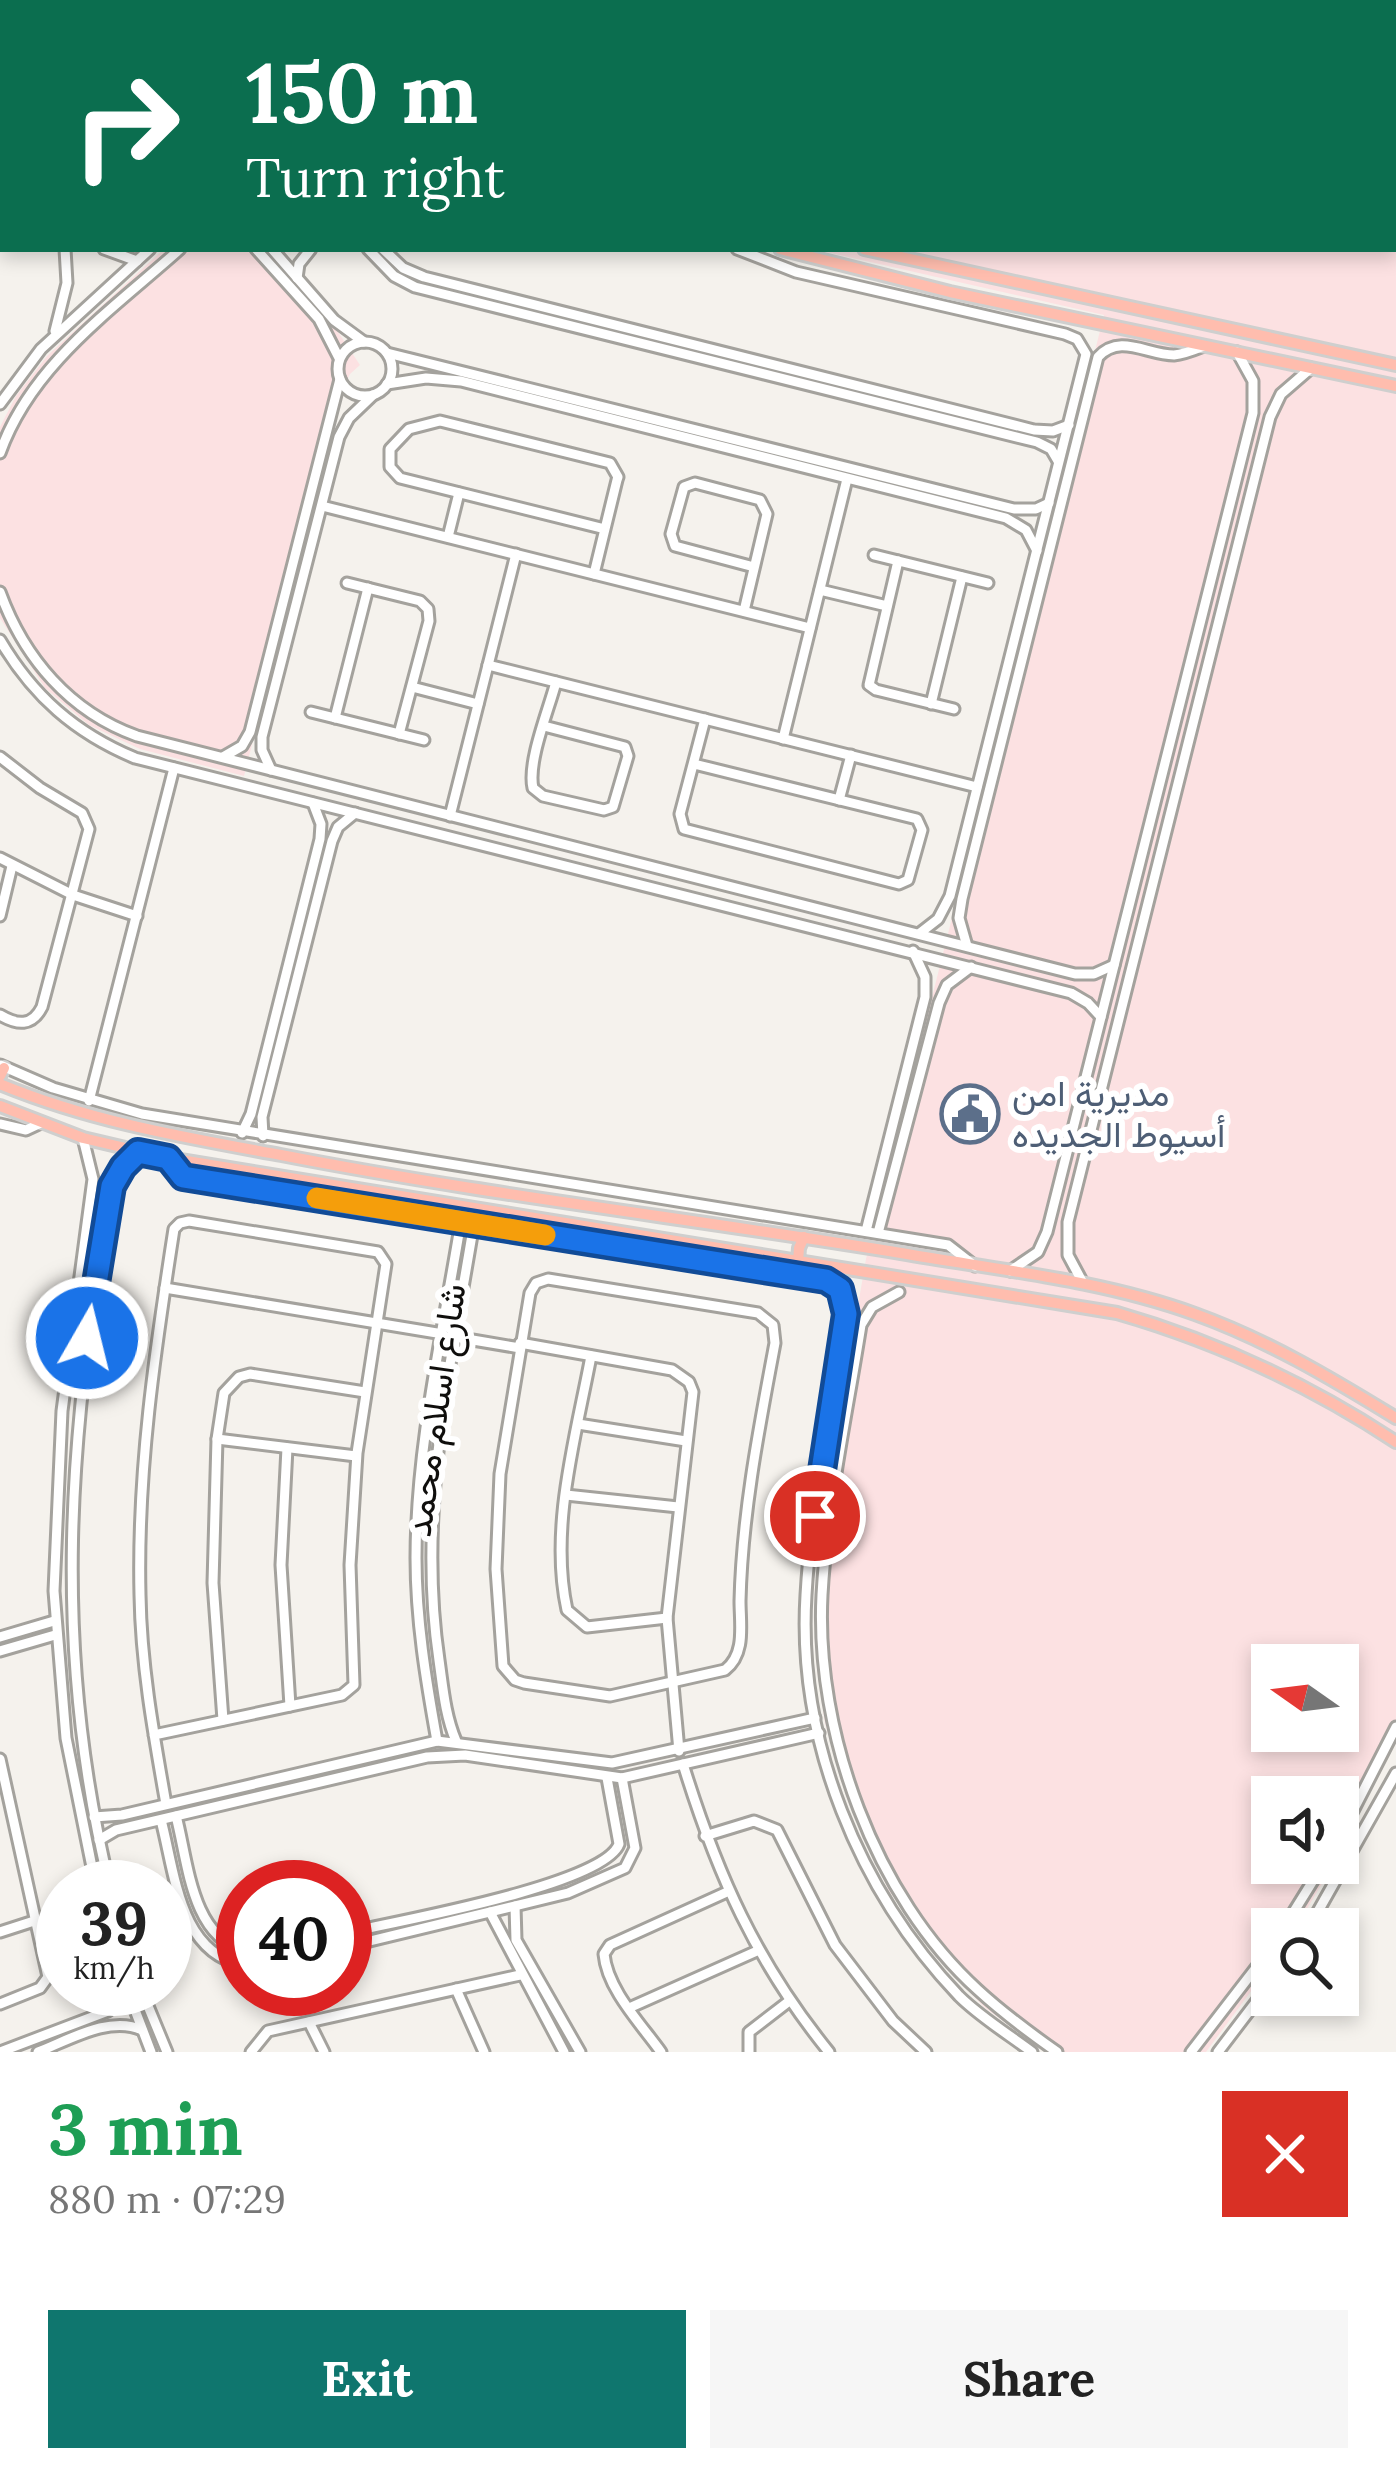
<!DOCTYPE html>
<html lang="en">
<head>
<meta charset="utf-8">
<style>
  body { margin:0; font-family:Lora,Vazirmatn,serif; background:#f6f6f6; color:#222; height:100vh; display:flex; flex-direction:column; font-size:45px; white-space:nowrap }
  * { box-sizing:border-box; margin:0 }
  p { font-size:39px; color:#767676 }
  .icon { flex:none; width:66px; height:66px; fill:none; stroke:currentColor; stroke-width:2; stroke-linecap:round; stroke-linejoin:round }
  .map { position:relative; height:2052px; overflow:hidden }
  .sheet { display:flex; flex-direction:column; background:#fff; flex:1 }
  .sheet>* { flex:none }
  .banner { position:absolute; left:0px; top:0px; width:1398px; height:252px; box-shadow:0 6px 18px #0003; background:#0b6e4f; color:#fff; overflow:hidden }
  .needle { width:78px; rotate:284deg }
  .controls { position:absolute; left:1251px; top:1644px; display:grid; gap:24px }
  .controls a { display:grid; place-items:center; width:108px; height:108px; border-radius:0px; background:#fff; box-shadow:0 6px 18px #0003; font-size:60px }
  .speed { position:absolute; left:36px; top:1860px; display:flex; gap:24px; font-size:60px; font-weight:700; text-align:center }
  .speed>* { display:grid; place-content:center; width:156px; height:156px; border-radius:50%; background:#fff; box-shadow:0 6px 18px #0003; line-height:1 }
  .speed small { font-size:30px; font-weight:400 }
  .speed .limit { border:18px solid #d22; background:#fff; color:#111 }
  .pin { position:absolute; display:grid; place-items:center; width:102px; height:102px; color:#fff; margin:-51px; border:6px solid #fff; border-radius:50%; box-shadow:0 3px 12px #0007 }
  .me { position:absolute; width:132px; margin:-66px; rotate:8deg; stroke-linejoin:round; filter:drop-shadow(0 0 9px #0008) }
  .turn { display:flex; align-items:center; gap:42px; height:252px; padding:0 48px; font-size:54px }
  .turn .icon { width:156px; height:156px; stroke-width:2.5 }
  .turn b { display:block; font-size:84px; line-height:102px }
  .round { display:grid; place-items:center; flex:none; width:126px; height:126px; border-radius:0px; background:#f6f6f6 }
  .overview { display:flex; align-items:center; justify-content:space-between; height:204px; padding:0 48px }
  h1 { font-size:72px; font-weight:700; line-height:90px; color:#1e9e55 }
  .cta { display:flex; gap:24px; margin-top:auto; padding:24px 48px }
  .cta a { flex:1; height:138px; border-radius:0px; background:#0f766e; color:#fff; font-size:48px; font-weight:700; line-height:138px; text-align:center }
  .cta a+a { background:#f6f6f6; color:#222 }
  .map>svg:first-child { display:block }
  .commercial { fill:#fce1e2; fill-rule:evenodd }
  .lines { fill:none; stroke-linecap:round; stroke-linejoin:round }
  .minor-casing { stroke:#a4a29d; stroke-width:15 }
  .major-casing { stroke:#cfcfce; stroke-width:16 }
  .minor { stroke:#fff; stroke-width:9 }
  .major { stroke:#ffbdae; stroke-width:10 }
  .route-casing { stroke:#114b97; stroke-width:30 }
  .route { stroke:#1a73e8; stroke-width:21 }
  .slow { stroke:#f59e0b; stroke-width:21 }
  .labels { text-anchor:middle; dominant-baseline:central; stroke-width:12; stroke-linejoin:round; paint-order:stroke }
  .service-label { font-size:36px; fill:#4e5e75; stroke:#fff; text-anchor:start }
  .street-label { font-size:36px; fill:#0f0e0c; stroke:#fff }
</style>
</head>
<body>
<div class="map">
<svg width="1396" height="2052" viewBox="0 0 1396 2052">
  <rect width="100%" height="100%" fill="#f5f2ed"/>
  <g class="commercial">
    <path d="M1396 92V1741L1338 1856V1797H1272V1863H1334L1295 1929H1272V1963L1206 2052H1045L984 2007 951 1972 889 1891 849 1804 825 1723 817 1669 815 1593 824 1502 866 1259 1104 315 813 249H1395ZM1272 1665H1338V1731H1272Z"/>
    <polygon points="164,249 262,249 338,332 360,365 350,374 342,390 244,776 140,749 89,725 45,688 0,618 0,427 16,396 47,356"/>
  </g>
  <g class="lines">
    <defs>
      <g id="minor">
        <polyline points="127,0 130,3"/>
        <polyline points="224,0 227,3"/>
        <polyline points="323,0 326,3"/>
        <polyline points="923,0 937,3"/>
        <polyline points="1019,0 1032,3"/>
        <polyline points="202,3 205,0"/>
        <polyline points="309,3 313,0"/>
        <polyline points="425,3 429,0"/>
        <polyline points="459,3 491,3"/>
        <polyline points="1282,3 1282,0"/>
        <polyline points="0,26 3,29"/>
        <polyline points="1395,83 1396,83"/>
        <polyline points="1395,102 1396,102"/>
        <polyline points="0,137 3,140"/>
        <polyline points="0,154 3,157"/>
        <polyline points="104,249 137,261"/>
        <polyline points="256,249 319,319 339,358"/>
        <polyline points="272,249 334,320 364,342"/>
        <polyline points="368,249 394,276 415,287 1037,442 1051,449 1058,461"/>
        <polyline points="383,249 403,268 424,277 1034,430 1053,431 1069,425"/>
        <polyline points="737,249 796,272 1065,334 1077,339 1086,354 950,896 938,919 920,933"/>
        <polyline points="297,278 299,264 311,249"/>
        <polyline points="55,331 67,283 65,249"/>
        <circle cx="365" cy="369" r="27"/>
        <polyline points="387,353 1014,509 1036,509 1049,503"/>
        <polyline points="387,384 426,378 461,381 1006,518 1026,530 1037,551"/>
        <polyline points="0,404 41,349 150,249"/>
        <path d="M0 453C31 365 113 309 180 249"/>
        <polyline points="322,506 810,628"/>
        <polyline points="448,537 459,493"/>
        <polyline points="874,555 988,583"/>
        <polyline points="898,561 869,685 876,690 954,709"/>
        <polyline points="594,574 617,480 618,477 610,463 440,421 409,429 390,449 390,467 400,478 605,529"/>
        <polyline points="347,583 420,601 428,609 429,621 399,734"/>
        <polyline points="820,590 887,606"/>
        <path d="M0 592C24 658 70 712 137 736L1075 974H1094L1114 965"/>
        <polyline points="744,611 767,514 760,500 695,483 684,487 671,534 675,546 754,567"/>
        <path d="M0 640C33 696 75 733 135 758L1071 993 1088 1003 1101 1017"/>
        <polyline points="488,665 977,787"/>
        <polyline points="412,687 478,704"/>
        <polyline points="931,704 962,577"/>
        <polyline points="311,712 424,740"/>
        <polyline points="335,718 368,588"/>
        <path d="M544 726 625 747 628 756 613 807 604 810 543 796 533 788C527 762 549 709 556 682"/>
        <polyline points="783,739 847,479"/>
        <path d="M0 757 40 788 82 813 89 829 42 1007C32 1027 17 1025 0 1015"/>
        <polyline points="223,757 242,746 250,732 340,379"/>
        <polyline points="694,764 917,819 922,830 908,880 899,884 684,829 680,814 705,719"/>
        <polyline points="271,770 262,750 262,737 339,437 349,418 373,395"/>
        <polyline points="839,800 851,755"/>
        <polyline points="450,816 516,554"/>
        <polyline points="0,858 73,895 137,916"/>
        <polyline points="0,916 12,866"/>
        <path d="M967 946 959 918 962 899 1098 357C1120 333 1147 355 1174 355 1185 354 1194 350 1204 346"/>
        <polyline points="0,1065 53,1088 142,1114 948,1245 975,1266"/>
        <polyline points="89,1101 174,768"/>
        <polyline points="0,1124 26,1130 41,1123"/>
        <polyline points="242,1133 251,1114 320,839 321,824 313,803"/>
        <polyline points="263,1136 262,1117 332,841 338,827 355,813"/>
        <polyline points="83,1138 93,1179 62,1411 54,1591 66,1738 96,1887"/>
        <path d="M168 1158 174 1171 183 1177 826 1280C844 1287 847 1304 846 1323 832 1413 811 1504 806 1595 797 1741 859 1891 959 1996 980 2017 1008 2034 1032 2052"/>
        <polyline points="866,1231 925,997 925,977 913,951"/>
        <polyline points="878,1233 939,1003 947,985 971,967"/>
        <polyline points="1010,1271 1038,1252 1047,1232 1253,413 1253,381 1237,352"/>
        <path d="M548 1279 758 1313 773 1325 775 1343C759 1428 742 1515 740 1601 740 1625 746 1654 725 1670L610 1696 524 1683 515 1680 503 1666 496 1569 500 1474 530 1293 536 1283Z"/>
        <polyline points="1083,1283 1068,1255 1068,1222 1270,417 1281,394 1311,368"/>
        <polyline points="165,1288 443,1334"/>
        <path d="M899 1292 872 1307 861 1325C847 1414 827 1505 822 1595 815 1732 875 1897 978 1990 1003 2013 1030 2033 1057 2052"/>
        <polyline points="455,1337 520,1348"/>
        <polyline points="520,1343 672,1370 689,1382 693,1392 667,1618 679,1751"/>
        <path d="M591 1356C576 1436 549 1528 567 1610L587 1627 667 1618"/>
        <polyline points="578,1424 686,1441"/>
        <polyline points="217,1439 356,1456"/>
        <polyline points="287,1448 281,1565 290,1706"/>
        <polyline points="566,1495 678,1507"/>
        <polyline points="0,1637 54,1621"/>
        <polyline points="0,1651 55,1635"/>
        <polyline points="223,1720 213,1583 217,1439 224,1393 239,1377 250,1374 365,1392"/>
        <path d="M154 1735 342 1695 354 1685 350 1565 357 1453 386 1264 378 1252 189 1221 180 1223 174 1229C155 1351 137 1471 140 1595 141 1665 154 1736 166 1804"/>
        <path d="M437 1741C426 1680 416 1620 416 1558 416 1446 443 1332 461 1221"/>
        <path d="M456 1741C445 1715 443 1688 439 1660 417 1512 450 1369 474 1223"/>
        <polyline points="0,1759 48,1977 40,1988 0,2004"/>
        <path d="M683 1764C717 1874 756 1962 829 2052"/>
        <path d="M176 1816C188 1861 191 1935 243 1950"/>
        <polyline points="94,1817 122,1815 437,1741 612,1763 815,1718"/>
        <path d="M161 1820C175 1873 179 1953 243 1965"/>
        <polyline points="705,1836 754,1821 777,1830 835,1945 893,2021 926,2052"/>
        <polyline points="99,1840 116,1830 427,1757 465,1755 622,1778 819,1733"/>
        <polyline points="1338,1840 1396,1727"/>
        <path d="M110 1887C51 1649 69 1432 110 1194L119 1173 138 1152"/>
        <polyline points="515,1906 516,1940 580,2052"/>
        <polyline points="490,1912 564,2052"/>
        <polyline points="1283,1929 1324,1863"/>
        <polyline points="1308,1929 1396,1773"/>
        <polyline points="0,1932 34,1921"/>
        <path d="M345 1933C393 1922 604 1885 619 1844L607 1778"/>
        <polyline points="345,1947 568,1893 625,1868 635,1848 622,1778"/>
        <polyline points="127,1989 151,2052"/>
        <polyline points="141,1989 167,2052"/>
        <polyline points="456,1989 484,2052"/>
        <polyline points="629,2008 757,1951"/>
        <polyline points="309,2022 324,2052"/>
        <polyline points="0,2052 108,2011 120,2002 127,1989"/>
        <path d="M38 2052C69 2040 110 2015 142 2030"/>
        <polyline points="251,2052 268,2031 520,1975"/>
        <path d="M661 2052C641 2024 607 1989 604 1954L610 1945 727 1892"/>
        <polyline points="749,2052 749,2032 788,2002"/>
        <polyline points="1191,2052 1272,1947"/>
        <polyline points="1218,2052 1272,1981"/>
      </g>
      <g id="major">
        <polyline points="491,0 494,3"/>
        <polyline points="520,0 523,3"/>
        <polyline points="780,249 950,292 1396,386"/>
        <polyline points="864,249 1396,365"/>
        <polyline points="0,1076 4,1068"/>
        <path d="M0 1084C92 1122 184 1137 281 1155 487 1195 695 1219 901 1253 999 1270 1101 1280 1195 1314 1267 1340 1331 1378 1396 1418"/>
        <path d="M0 1106 83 1138 168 1158 1117 1313C1218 1342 1308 1384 1396 1442"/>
        <polyline points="797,1275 799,1248 804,1237"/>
      </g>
    </defs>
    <use href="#minor" class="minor-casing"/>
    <use href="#major" class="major-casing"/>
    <use href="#minor" class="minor"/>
    <use href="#major" class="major"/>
  </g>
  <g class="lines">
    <defs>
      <polyline id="route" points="87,1338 112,1186 123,1167 138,1152 168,1158 183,1177 826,1280 840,1289 846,1314 815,1516"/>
    </defs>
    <use href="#route" class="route-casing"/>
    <use href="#route" class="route"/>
    <polyline class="slow" points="317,1198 545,1235"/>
  </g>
  <defs>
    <symbol id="civic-ring" viewBox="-11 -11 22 22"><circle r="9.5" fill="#fff" stroke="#5c6f8a" stroke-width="1.5"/><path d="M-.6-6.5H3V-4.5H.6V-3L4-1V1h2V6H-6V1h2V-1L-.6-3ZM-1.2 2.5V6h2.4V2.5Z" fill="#5c6f8a"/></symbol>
  </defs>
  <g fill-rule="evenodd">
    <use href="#civic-ring" x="937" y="1081" width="66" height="66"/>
  </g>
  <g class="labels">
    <g class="service-label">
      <text x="1012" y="1093">مديرية امن<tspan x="1012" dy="41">أسيوط الجديده</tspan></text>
    </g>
    <g class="street-label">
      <text transform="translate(435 1410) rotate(-82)">شارع اسلام محمد</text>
    </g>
  </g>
</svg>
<div class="controls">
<a><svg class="needle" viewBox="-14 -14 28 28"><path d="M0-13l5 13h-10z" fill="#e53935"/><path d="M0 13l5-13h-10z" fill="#767676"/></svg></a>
<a><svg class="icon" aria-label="sound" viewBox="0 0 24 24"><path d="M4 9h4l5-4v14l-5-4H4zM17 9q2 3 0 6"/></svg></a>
<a><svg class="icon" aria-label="search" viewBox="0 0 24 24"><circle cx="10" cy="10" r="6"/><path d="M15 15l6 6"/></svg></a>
</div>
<div class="speed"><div>39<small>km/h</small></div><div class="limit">40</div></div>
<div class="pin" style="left:815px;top:1516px;background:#d93025"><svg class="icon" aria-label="arrive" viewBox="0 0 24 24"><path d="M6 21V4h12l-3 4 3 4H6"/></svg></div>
<svg class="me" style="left:87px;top:1338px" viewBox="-20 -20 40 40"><circle r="17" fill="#1a73e8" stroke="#fff" stroke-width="3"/><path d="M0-11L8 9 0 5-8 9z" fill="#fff"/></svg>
<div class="banner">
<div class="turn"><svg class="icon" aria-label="right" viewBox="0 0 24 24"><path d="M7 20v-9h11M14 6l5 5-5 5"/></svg><div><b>150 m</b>Turn right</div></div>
</div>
</div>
<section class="sheet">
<div class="overview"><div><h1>3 min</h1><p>880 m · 07:29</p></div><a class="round" style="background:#d93025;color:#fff"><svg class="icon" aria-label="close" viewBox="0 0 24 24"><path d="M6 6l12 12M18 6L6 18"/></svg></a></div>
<div class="cta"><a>Exit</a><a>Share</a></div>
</section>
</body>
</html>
